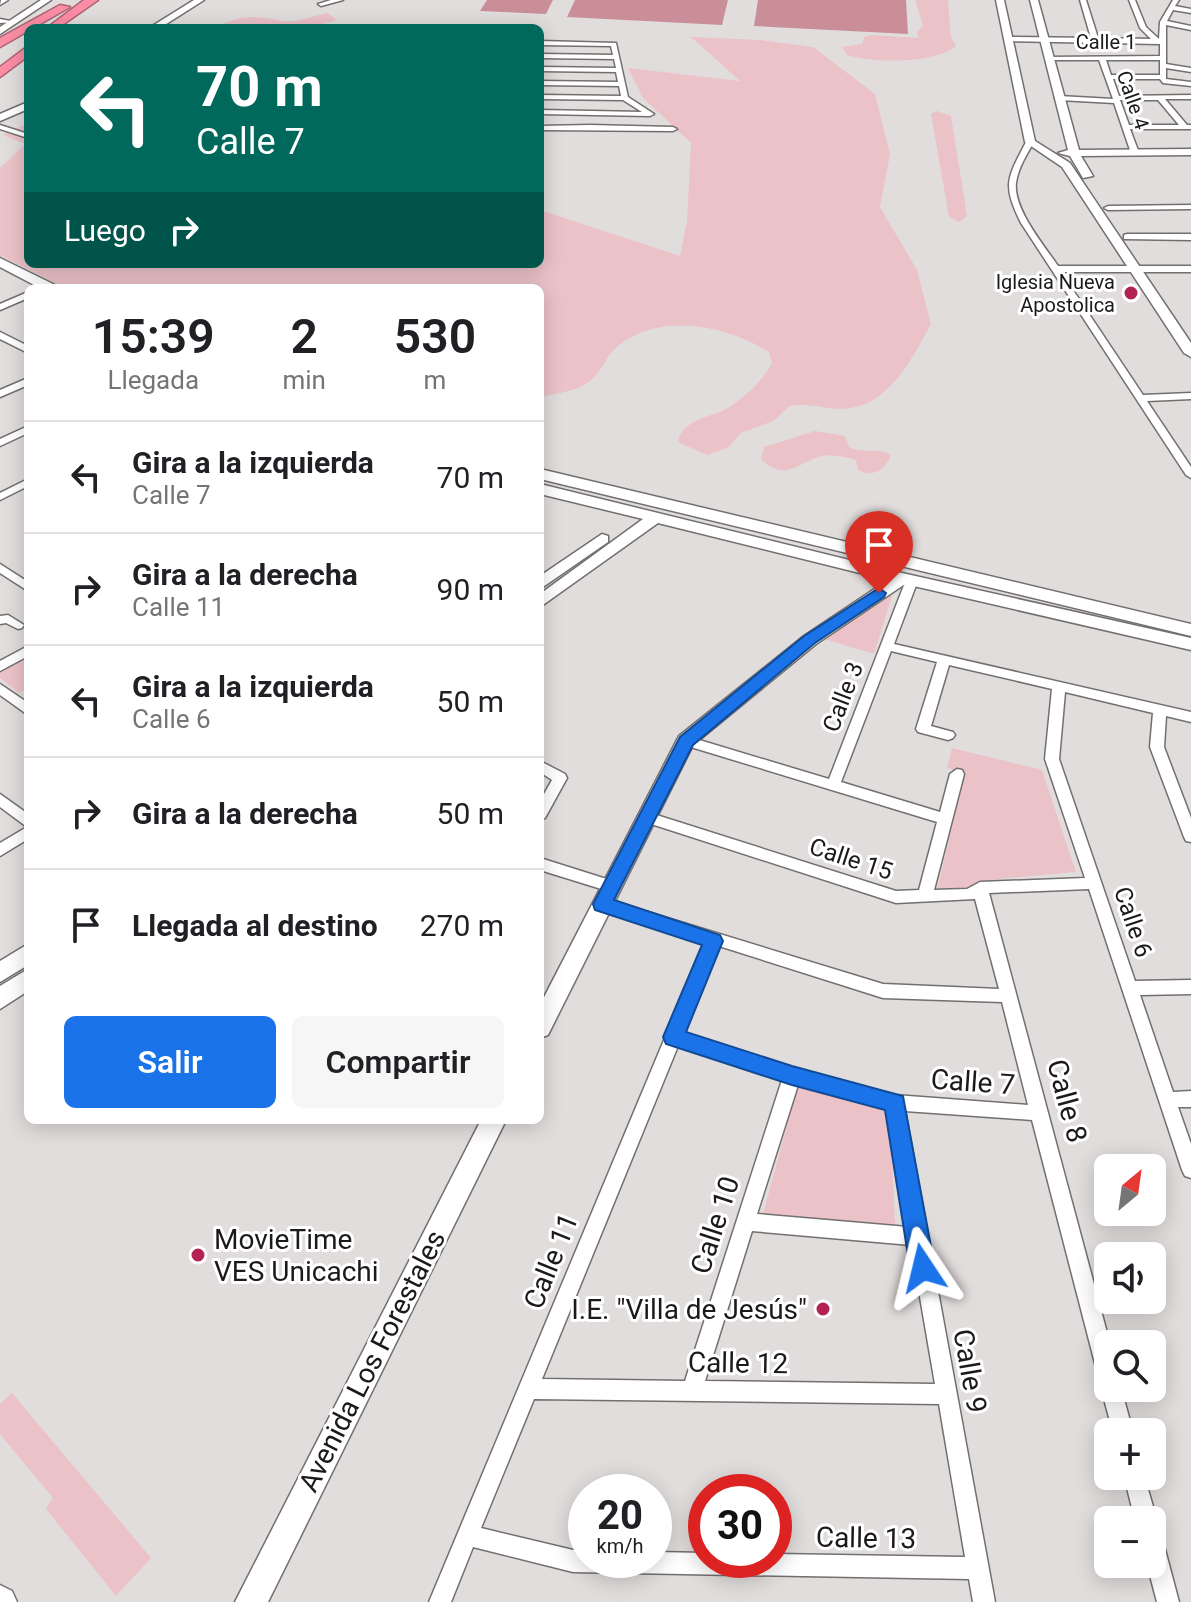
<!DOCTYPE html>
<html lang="es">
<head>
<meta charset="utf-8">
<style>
  body { margin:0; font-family:Roboto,sans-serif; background:#f6f6f6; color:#202124; height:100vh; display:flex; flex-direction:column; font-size:30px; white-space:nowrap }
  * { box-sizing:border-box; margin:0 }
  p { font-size:26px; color:#757577 }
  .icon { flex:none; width:44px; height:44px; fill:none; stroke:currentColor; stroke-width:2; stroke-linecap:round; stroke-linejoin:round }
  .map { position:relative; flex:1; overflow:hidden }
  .drawer { position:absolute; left:24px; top:284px; width:520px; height:840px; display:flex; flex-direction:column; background:#fff; border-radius:12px; box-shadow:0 4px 20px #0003 }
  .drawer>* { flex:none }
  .guide { position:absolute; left:24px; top:24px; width:520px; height:244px; border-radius:12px; box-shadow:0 4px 20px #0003; background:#00695c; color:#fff; overflow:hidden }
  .needle { width:52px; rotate:29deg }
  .fabs { position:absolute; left:1094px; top:1154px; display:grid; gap:16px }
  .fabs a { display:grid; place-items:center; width:72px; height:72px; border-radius:12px; background:#fff; box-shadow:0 4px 20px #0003; font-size:40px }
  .speed { position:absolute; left:568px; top:1474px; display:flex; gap:16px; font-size:40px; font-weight:700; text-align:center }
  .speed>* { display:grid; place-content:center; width:104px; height:104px; border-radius:50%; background:#fff; box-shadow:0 4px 20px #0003; line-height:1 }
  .speed small { font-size:20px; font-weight:400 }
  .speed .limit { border:12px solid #d22; background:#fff; color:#111 }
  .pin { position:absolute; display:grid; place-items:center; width:68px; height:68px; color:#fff; margin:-82px -34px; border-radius:50% 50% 50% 0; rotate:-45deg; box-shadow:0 0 8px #0007 }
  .pin .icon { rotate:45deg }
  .me { position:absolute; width:88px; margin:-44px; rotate:350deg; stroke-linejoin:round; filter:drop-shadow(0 0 6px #0008) }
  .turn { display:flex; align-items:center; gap:28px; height:168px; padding:0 40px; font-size:36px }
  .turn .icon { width:104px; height:104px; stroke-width:2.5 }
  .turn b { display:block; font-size:56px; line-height:68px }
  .then { display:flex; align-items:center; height:76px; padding:0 40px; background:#0003; gap:16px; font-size:30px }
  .eta { display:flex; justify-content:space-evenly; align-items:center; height:136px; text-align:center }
  .eta b { font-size:48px; font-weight:600; line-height:56px }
  .action { display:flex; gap:16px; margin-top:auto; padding:16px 40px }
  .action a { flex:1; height:92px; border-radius:12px; background:#1a73e8; color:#fff; font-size:32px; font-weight:600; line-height:92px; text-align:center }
  .action a+a { background:#f6f6f6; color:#202124 }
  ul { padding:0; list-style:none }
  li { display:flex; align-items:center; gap:24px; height:112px; padding:0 40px; border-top:2px solid #e0e0e0 }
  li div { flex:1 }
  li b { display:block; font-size:30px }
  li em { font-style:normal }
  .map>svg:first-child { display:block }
  .green { fill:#ebc2c8 }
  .water { fill:#ca8e99 }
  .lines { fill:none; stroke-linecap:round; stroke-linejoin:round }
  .street-casing { stroke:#736f6f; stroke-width:3 }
  .secondary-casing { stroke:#736f6f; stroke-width:3 }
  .highway-casing { stroke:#ad6474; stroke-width:3 }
  .street { fill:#fff; fill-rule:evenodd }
  .secondary { fill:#fff; fill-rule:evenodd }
  .highway { fill:#fb8da5; fill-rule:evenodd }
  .route { fill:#1a73e8; stroke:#114b97; stroke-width:2 }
  .poi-dot { fill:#b22253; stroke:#fff; stroke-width:3 }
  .labels { text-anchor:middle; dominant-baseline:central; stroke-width:6; stroke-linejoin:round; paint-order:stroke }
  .far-street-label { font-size:20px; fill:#1b191a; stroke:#fff }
  .far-poi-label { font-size:20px; fill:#1b191a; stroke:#fff; text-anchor:end }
  .street-label { font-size:24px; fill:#1b191a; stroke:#fff }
  .near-street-label { font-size:28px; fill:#1b191a; stroke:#fff }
  .near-poi-label { font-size:28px; fill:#1b191a; stroke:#fff; text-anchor:start }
</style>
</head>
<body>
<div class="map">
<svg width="1191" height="1602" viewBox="0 0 1191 1602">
  <rect width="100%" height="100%" fill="#e2dddd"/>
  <g class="green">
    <path d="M915 0H948L951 37 956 46C934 64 874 63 847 55L842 47 862 44 864 37 870 35 919 38 917 33 923 25Z"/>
    <path d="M327 13 337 20 309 28H217C240 13 257 16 283 21 295 23 314 16 327 13Z"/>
    <path d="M691 37 761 40 813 47 875 94 890 154 880 207 917 270 931 324C911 361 887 409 840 409 824 409 806 402 790 406L773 421 741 433 729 447 707 455 678 442C682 419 710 418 728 408 746 396 762 382 772 363L769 352C726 325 662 312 619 345 608 353 605 365 596 375 583 391 559 393 540 397V288H65L0 255V168L25 144 3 135 28 123V264H540V210L680 256 687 221 691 143 643 98 628 68 740 81Z"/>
    <polygon points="937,111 951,116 967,216 959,222 949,217 931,114"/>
    <path d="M815 431 845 436 849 447C863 454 878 447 891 455 885 470 873 478 858 470L856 460C844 457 830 453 818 457 796 465 784 481 761 459L764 447Z"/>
    <polygon points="885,596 892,596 874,654 821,638"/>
    <polygon points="28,652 28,688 19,693 0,678 0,668"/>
    <polygon points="952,748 1042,770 1076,872 978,881 965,892 937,890 965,773 947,768"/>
    <polygon points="804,1085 890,1108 895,1226 892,1231 768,1219 763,1214 797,1089"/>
    <polygon points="12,1393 151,1558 116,1596 46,1509 53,1498 0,1434 0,1404"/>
  </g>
  <g class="water">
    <polygon points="487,0 553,0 546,14 480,11"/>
    <polygon points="575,0 728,0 722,25 567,17"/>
    <polygon points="758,0 906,0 908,34 754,26"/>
  </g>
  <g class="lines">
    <defs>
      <g id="street">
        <polygon points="1,0 8,0 0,5"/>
        <polygon points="331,0 343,0 321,6 318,4"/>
        <path d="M1080 0H1086L1098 38 1151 39 1140 28 1129 0H1135L1146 27 1159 39 1160 22 1173 0H1179L1175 6 1191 9V13L1173 10 1167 21 1191 26V30L1166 25V64L1191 68V72L1166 68V79L1191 82V86L1163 83 1160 79H1113L1119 96 1191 95V99H1165L1187 125H1191V129H1130L1139 153 1135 155 1131 153 1114 103 1059 100 1055 98 1059 96 1113 99 1099 60H1050L1048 57 1160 56V44L1008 41 1005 39 1008 37 1091 38ZM1106 60H1160V75H1111ZM1158 100 1179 125H1129L1120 100Z"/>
        <polygon points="0,19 16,22 0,23"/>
        <polygon points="540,41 616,43 628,97 654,114 650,116 540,114 540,110 642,112 623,100 540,99 540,95 621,96 619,86 540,85 540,81 618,82 616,72 540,71 540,67 616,68 614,59 540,58 540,54 613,55 611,46 540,45"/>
        <polygon points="0,125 28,134 28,138 0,129"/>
        <polygon points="590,125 673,127 677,129 673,131 540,130 540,126"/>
        <path d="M1030 140 1034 142C1027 154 1018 168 1016 183 1013 209 1044 245 1058 266H1191V272H1061L1143 395 1191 393V399L1147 401 1191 467V478L1186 475 1021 223C1002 184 1007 179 1026 142Z"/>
        <polygon points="1191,205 1191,209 1108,210 1104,208 1108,206"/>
        <polygon points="1127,234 1191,234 1191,240 1124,239 1124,235"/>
        <polygon points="28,292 28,298 0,310 0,304"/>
        <polygon points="0,332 28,346 28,353 0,339"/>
        <polygon points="28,378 28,385 0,397 0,390"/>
        <polygon points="28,426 28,433 0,446 0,439"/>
        <polygon points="28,479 28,486 0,500 0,493"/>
        <polygon points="0,564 28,582 28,591 0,573"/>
        <path d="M912 576 918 580 894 644 1191 712V722L1166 716 1164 747 1191 818V842L1186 841 1184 837 1150 747 1153 713 1065 692 1059 759 1135 981 1191 980V994L1140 995 1173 1092 1191 1091V1107H1178L1191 1144V1178L1185 1176 1182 1170 1089 889 989 893 1110 1344 1108 1388H1121L1133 1432H1113L1101 1388 1103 1383 1098 1375 1032 1120 905 1111 995 1602H973L969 1579 573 1572 473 1547 451 1602H429L705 942 597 908 594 904 597 900 602 898 883 984 999 989 975 899 896 903 642 821 640 817 642 813 647 812 896 891 919 890 937 822 681 744 679 741 686 736 829 779 906 580ZM891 651 937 662 916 729 918 732 948 740 953 738 955 735 953 732 931 726 949 665 1052 689 1045 759 1085 878 980 882 967 889 934 890 964 774 962 770 957 769 950 774 940 812 841 782ZM719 946 883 998 1002 1002 1028 1105 895 1095 792 1069 683 1033ZM678 1046 782 1080 685 1381 542 1379ZM798 1085 887 1109 908 1227 757 1214ZM752 1231 911 1245 935 1384 705 1381ZM534 1399 939 1404 965 1557 774 1554V1560H706V1553L654 1552V1560H586V1550H573L481 1528Z"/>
        <polygon points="8,615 24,625 22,628 18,629 6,623 0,624 0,616"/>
        <polygon points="28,646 28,656 0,671 0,661"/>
        <polygon points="0,684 28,703 28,715 0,695"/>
        <polygon points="540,761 565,774 567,778 545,818 540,819 540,801 552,780 540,772"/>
        <polygon points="0,794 28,814 28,839 0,856 0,843 27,827 0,807"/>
        <polygon points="540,858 616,882 618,886 616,890 611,892 540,870"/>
        <polygon points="1124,1476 1144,1476 1157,1520 1153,1527 1152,1520 1135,1520"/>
        <polygon points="1152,1531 1160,1534 1163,1542 1179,1602 1157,1602 1147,1564 1152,1564"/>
      </g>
      <g id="secondary">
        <polygon points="41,0 51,0 0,34 0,27"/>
        <polygon points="194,0 204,0 160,28 149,28"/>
        <polygon points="996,0 1004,0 1035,141 1070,163 1191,343 1191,357 1184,353 1062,167 1025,142"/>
        <polygon points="1030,0 1038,0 1079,150 1191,149 1191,155 1081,156 1093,176 1083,178 1070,156 1058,153 1068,150"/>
        <polygon points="28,102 28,109 0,121 0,114"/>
        <polygon points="0,258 55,285 56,288 40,288 0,267"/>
        <polygon points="540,469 1191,624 1191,636 540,479"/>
        <polygon points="540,484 902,573 1191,638 1191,650 905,584 816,644 693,745 548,1035 540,1038 540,1005 679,736 804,636 888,580 658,523 540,607 540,594 643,519 540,494"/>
        <polygon points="602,534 608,536 608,542 540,589 540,576"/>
        <polygon points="28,944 28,965 0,982 0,961"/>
        <polygon points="28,969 28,991 0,1009 0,986"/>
        <polygon points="481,1120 506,1120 268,1602 235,1602"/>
        <polygon points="0,1585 12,1591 17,1602 0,1602"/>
      </g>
      <g id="highway">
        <polygon points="84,0 98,0 58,28 47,28"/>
        <polygon points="60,5 70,7 0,47 0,38"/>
        <polygon points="28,46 28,56 0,77 0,67"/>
      </g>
    </defs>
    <use href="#street" class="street-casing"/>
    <use href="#secondary" class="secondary-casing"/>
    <use href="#highway" class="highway-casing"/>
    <use href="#street" class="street"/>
    <use href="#secondary" class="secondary"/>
    <use href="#highway" class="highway"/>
  </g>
  <polygon class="route" points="879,588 886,593 884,597 815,643 693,745 614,900 720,935 723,941 686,1032 792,1066 903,1096 935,1268 931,1277 923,1280 914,1277 910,1268 885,1110 792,1085 666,1044 663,1037 702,945 595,910 593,904 680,737 804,636"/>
  <g class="poi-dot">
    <circle cx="1131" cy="293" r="8"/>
    <circle cx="198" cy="1255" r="8"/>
    <circle cx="823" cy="1309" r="8"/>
  </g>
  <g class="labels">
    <g class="far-street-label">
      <text x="1106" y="42">Calle 1</text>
      <text transform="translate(1133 100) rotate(71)">Calle 4</text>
    </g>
    <g class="far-poi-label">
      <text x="1115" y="282">Iglesia Nueva<tspan x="1115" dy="23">Apostolica</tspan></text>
    </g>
    <g class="street-label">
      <text transform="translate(843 697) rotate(-69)">Calle 3</text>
      <text transform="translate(851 859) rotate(18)">Calle 15</text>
      <text transform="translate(1133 922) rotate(71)">Calle 6</text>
    </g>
    <g class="near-street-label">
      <text transform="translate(973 1082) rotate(4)">Calle 7</text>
      <text transform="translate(1067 1101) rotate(75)">Calle 8</text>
      <text transform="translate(715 1225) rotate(-72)">Calle 10</text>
      <text transform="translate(551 1261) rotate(-68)">Calle 11</text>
      <text transform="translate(372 1361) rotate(-63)">Avenida Los Forestales</text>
      <text transform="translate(738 1363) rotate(1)">Calle 12</text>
      <text transform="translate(970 1371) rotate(80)">Calle 9</text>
      <text transform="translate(866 1538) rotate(1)">Calle 13</text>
    </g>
    <g class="near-poi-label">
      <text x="214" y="1239">MovieTime<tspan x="214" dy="32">VES Unicachi</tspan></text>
      <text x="807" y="1309" text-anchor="end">I.E. "Villa de Jesús"</text>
    </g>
  </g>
</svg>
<div class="fabs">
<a><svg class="needle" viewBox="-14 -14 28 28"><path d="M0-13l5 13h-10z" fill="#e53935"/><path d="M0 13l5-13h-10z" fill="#757577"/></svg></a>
<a><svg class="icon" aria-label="sound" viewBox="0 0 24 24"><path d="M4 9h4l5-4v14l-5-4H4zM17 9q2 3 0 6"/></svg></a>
<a><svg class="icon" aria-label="search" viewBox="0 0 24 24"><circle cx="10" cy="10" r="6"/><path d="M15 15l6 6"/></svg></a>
<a>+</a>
<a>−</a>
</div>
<div class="speed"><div>20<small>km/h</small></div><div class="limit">30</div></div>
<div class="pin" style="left:879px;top:593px;background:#d93025"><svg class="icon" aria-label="arrive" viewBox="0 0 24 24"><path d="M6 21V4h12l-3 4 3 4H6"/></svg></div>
<svg class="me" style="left:923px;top:1268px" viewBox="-20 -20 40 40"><path d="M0-17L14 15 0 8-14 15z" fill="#1a73e8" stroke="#fff" stroke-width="4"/></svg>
<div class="guide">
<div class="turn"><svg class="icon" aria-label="left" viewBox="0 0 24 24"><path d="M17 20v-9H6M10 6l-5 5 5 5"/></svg><div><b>70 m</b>Calle 7</div></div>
<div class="then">Luego<svg class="icon" aria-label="right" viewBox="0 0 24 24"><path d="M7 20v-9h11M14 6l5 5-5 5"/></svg></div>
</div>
<section class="drawer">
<div class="eta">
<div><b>15:39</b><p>Llegada</p></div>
<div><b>2</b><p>min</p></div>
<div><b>530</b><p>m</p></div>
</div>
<ul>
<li><svg class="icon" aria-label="left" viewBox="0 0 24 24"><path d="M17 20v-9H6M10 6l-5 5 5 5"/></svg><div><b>Gira a la izquierda</b><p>Calle 7</p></div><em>70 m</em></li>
<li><svg class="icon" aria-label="right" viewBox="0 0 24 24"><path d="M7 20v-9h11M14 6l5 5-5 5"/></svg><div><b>Gira a la derecha</b><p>Calle 11</p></div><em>90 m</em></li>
<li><svg class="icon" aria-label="left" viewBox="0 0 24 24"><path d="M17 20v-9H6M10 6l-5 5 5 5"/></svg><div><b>Gira a la izquierda</b><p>Calle 6</p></div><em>50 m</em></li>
<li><svg class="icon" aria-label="right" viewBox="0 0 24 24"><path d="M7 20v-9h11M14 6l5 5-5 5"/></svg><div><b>Gira a la derecha</b></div><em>50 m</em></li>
<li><svg class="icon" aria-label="arrive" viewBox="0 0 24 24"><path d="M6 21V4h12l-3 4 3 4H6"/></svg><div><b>Llegada al destino</b></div><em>270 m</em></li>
</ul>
<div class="action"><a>Salir</a><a>Compartir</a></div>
</section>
</div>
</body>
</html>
